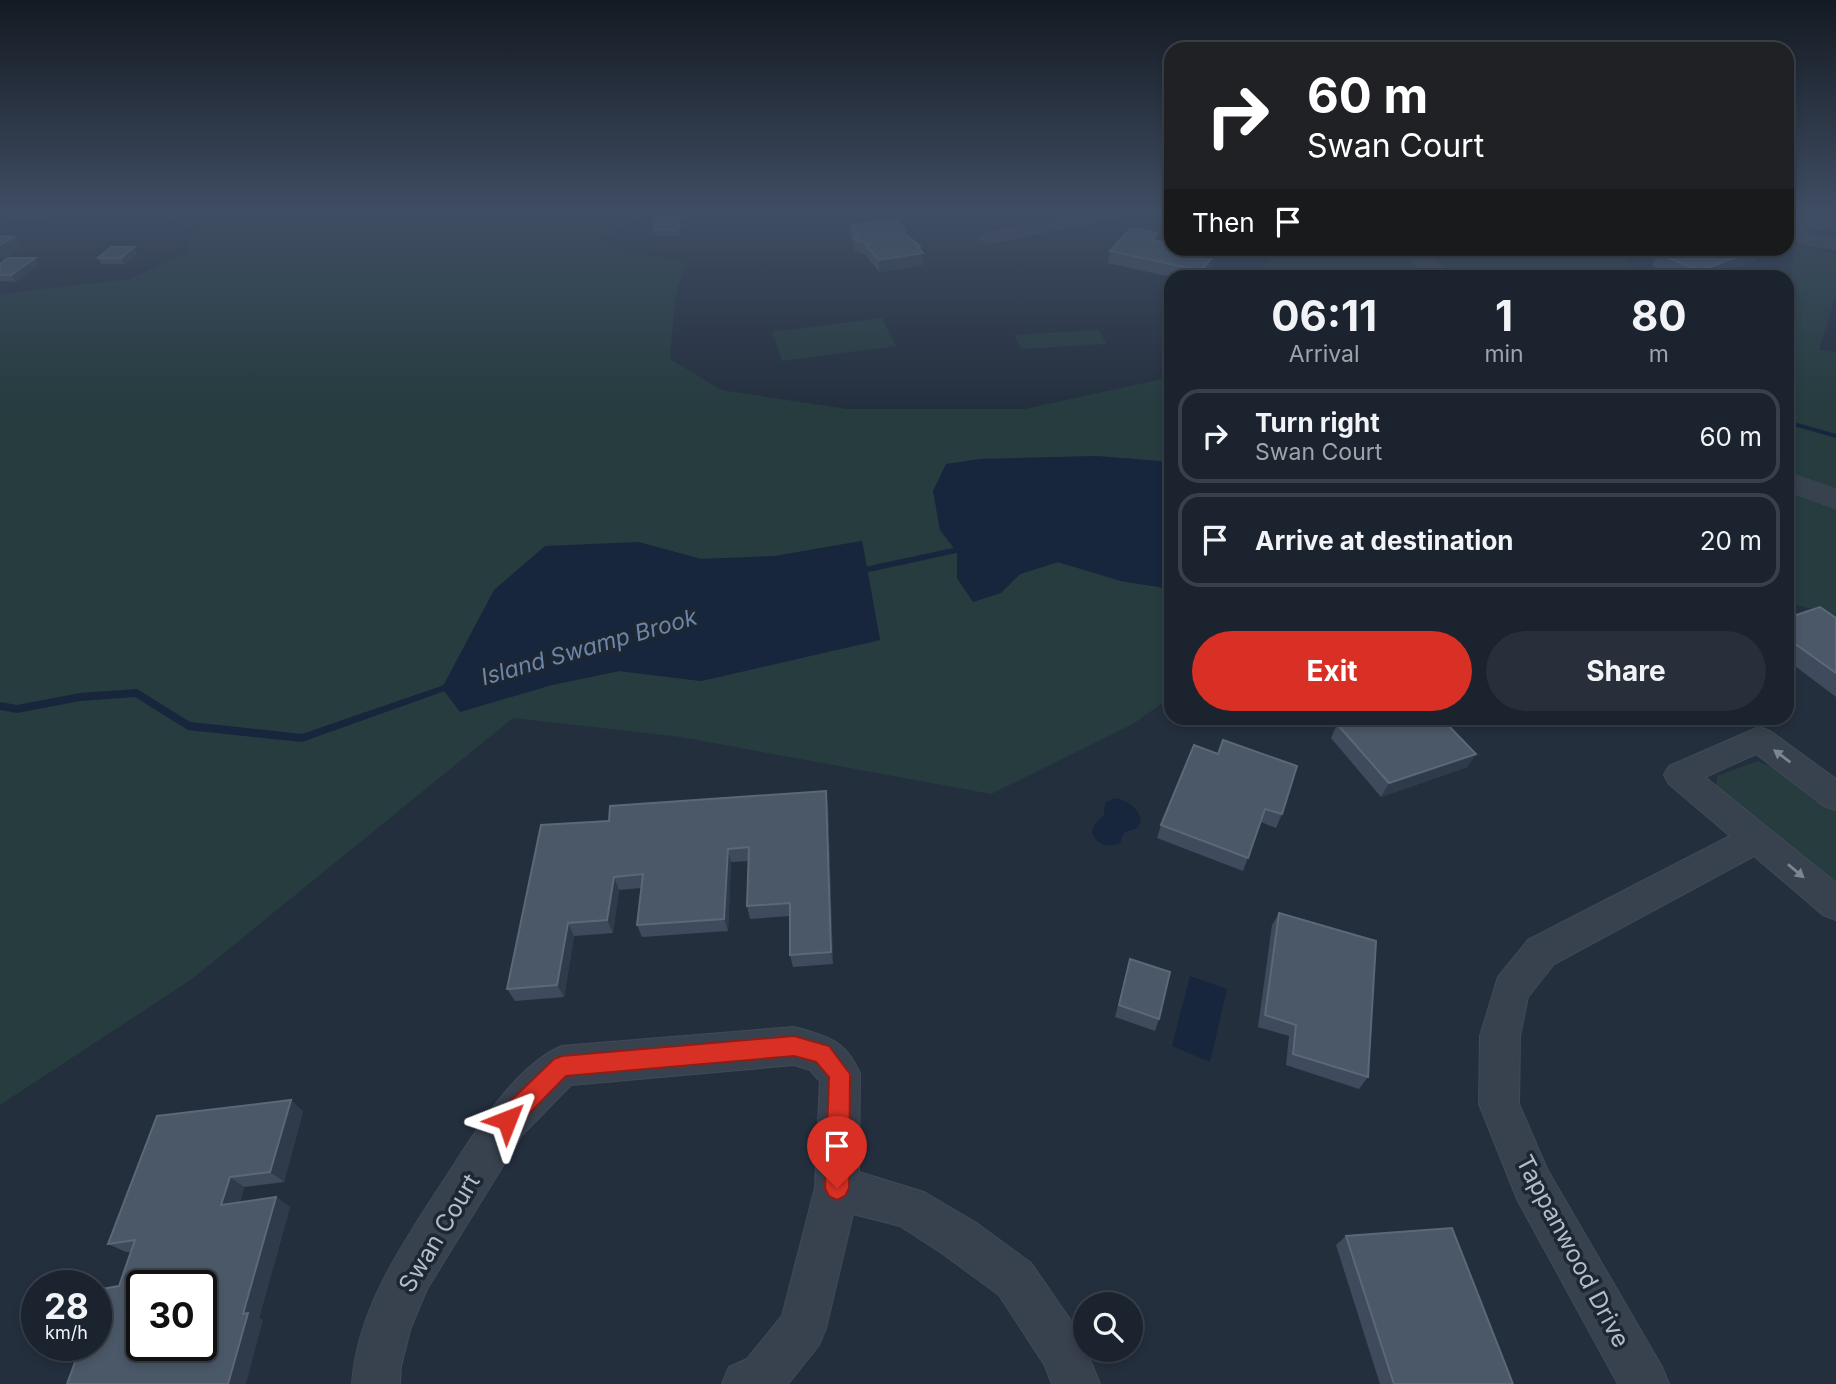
<!DOCTYPE html>
<html lang="en">
<head>
<meta charset="utf-8">
<style>
  body { margin:0; font-family:Inter,sans-serif; background:#282f3a; color:#f1f3f6; height:100vh; display:flex; flex-direction:column; font-size:26px; white-space:nowrap }
  * { box-sizing:border-box; margin:0 }
  p { font-size:23px; color:#a0a4aa }
  .icon { flex:none; width:38px; height:38px; fill:none; stroke:currentColor; stroke-width:2; stroke-linecap:round; stroke-linejoin:round }
  .map { position:relative; flex:1; overflow:hidden }
  .sheet { position:absolute; left:1164px; top:270px; width:630px; height:455px; display:flex; flex-direction:column; background:#1b232e; border-radius:21px; box-shadow:0 4px 10px #0003,0 0 0 2px #39404a }
  .sheet>* { flex:none }
  .top-card { position:absolute; left:1164px; top:42px; width:630px; height:214px; border-radius:21px; box-shadow:0 4px 10px #0003,0 0 0 2px #39404a; background:#202124; color:#fff; overflow:hidden }
  .fabs { position:absolute; left:1073px; top:1292px; display:grid; gap:14px }
  .fabs a { display:grid; place-items:center; width:70px; height:70px; border-radius:50%; background:#1b232e; box-shadow:0 4px 10px #0003,0 0 0 2px #39404a; font-size:35px }
  .speed { position:absolute; left:21px; top:1270px; display:flex; gap:14px; font-size:35px; font-weight:700; text-align:center }
  .speed>* { display:grid; place-content:center; width:91px; height:91px; border-radius:50%; background:#1b232e; box-shadow:0 4px 10px #0003,0 0 0 2px #39404a; line-height:1 }
  .speed small { font-size:18px; font-weight:400 }
  .speed .limit { border:4px solid #111; border-radius:10px; background:#fff; color:#111 }
  .pin { position:absolute; display:grid; place-items:center; width:60px; height:60px; color:#fff; margin:-72px -30px; border-radius:50% 50% 50% 0; rotate:-45deg; box-shadow:0 0 7px #0007 }
  .pin .icon { rotate:45deg }
  .me { position:absolute; width:77px; margin:-38px; rotate:45deg; stroke-linejoin:round; filter:drop-shadow(0 0 5px #0008) }
  .turn { display:flex; align-items:center; gap:24px; height:147px; padding:0 28px; font-size:32px }
  .turn .icon { width:91px; height:91px; stroke-width:2.5 }
  .turn b { display:block; font-size:49px; line-height:60px }
  .then { display:flex; align-items:center; height:66px; padding:0 28px; background:#0003; gap:14px; font-size:26px }
  .eta { display:flex; justify-content:space-evenly; align-items:center; height:119px; text-align:center }
  .eta b { font-size:42px; font-weight:700; line-height:49px }
  .button { display:flex; gap:14px; margin-top:auto; padding:14px 28px }
  .button a { flex:1; height:80px; border-radius:42px; background:#d93025; color:#fff; font-size:28px; font-weight:700; line-height:80px; text-align:center }
  .button a+a { background:#282f3a; color:#f1f3f6 }
  ul { padding:0; list-style:none }
  li { display:flex; align-items:center; gap:21px; height:94px; margin:0 14px 10px; padding:0 14px; border:4px solid #39404a; border-radius:21px }
  li div { flex:1 }
  li b { display:block; font-size:26px }
  li em { font-style:normal }
  .map>svg:first-child { display:block }
  .green { fill:#263c3f; fill-rule:evenodd }
  .water { fill:#17263c }
  .lines { fill:none; stroke-linecap:round; stroke-linejoin:round }
  .stream { fill:#17263c; fill-rule:evenodd }
  .minor-casing { stroke:#414a57; stroke-width:2 }
  .tertiary-casing { stroke:#414a57; stroke-width:1 }
  .minor { fill:#38414e; fill-rule:evenodd }
  .tertiary { fill:#38414e; fill-rule:evenodd }
  .wall { fill:#3f4b5c }
  .shaded-wall { fill:#2f3b4b }
  .building { fill:#4b5868; stroke:#5c6777; stroke-width:2; fill-rule:evenodd }
  .oneway { fill:#7c8592 }
  .route { fill:#d93025; stroke:#8d1f18; stroke-width:2 }
  .labels { text-anchor:middle; dominant-baseline:central; stroke-width:7; stroke-linejoin:round; paint-order:stroke }
  .water-label { font-size:23px; font-style:italic; fill:#6d86a8; stroke:#1d2633 }
  .near-street-label { font-size:24px; fill:#b4bcc9; stroke:#1d2633 }
</style>
</head>
<body>
<div class="map">
<svg width="1836" height="1384" viewBox="0 0 1836 1384">
  <rect width="100%" height="100%" fill="#242f3e"/>
  <g class="green">
    <path d="M0 213H659L636 218 602 238 630 252 686 262 675 299 670 359 721 390 847 409H1025L1171 377V462L1096 456 1044 458 940 530 957 552V578L1001 593 1020 574 1058 562 1121 581 1171 589V697L1133 724 991 794 681 737 513 718 192 979 0 1105V294L130 279 186 253 194 230 168 218 71 216 0 223ZM862 541 880 640 701 681 619 671 552 685 638 542 701 559 775 556Z"/>
    <polygon points="1797,245 1836,254 1836,294 1819,350 1836,352 1836,616 1787,602 1787,296"/>
    <polygon points="1284,248 1632,249 1626,264 1648,276 1250,276"/>
    <polygon points="882,318 896,346 782,361 772,332"/>
    <polygon points="1099,330 1106,344 1021,349 1015,335"/>
    <polygon points="1758,761 1779,770 1836,812 1836,885 1716,788 1717,776"/>
  </g>
  <g class="water">
    <polygon points="1096,456 1171,462 1171,589 1121,581 1058,562 1020,574 1001,593 973,602 957,578 957,552 940,530 933,491 946,464 980,459"/>
    <polygon points="862,541 880,640 701,681 619,671 552,685 460,712 442,688 494,590 545,546 638,542 701,559 775,556"/>
    <path d="M1114 798C1128 801 1139 807 1141 822L1137 828 1124 833 1120 843C1108 848 1096 845 1092 832L1094 825 1104 815 1105 803Z"/>
    <polygon points="1190,976 1227,989 1210,1062 1172,1046"/>
  </g>
  <g class="lines">
    <g class="stream">
      <polygon points="1787,420 1836,434 1836,438 1787,424"/>
      <polygon points="967,545 970,546 971,548 970,550 855,575 851,572 855,569"/>
      <polygon points="453,682 456,683 458,685 456,687 302,742 188,730 135,697 80,701 17,713 0,710 0,702 17,705 80,693 137,689 190,722 302,734"/>
    </g>
    <defs>
      <g id="minor">
        <polygon points="1085,213 1119,213 1111,218 988,243 979,238 988,233"/>
        <polygon points="1807,215 1836,221 1836,231 1797,226 1811,235 1836,239 1836,249 1800,243 1787,234 1787,217"/>
        <polygon points="1759,727 1770,731 1836,779 1836,810 1824,806 1756,754 1705,777 1836,883 1836,920 1823,915 1754,856 1554,964 1528,997 1520,1036 1519,1104 1547,1169 1662,1367 1669,1384 1618,1384 1517,1199 1479,1104 1480,1036 1498,977 1528,940 1730,836 1669,784 1664,775 1669,766"/>
        <path d="M794 1027C827 1036 846 1040 860 1074L859 1172 924 1192 975 1222 1031 1263 1078 1331 1100 1384H1052L1044 1364 999 1295 943 1254 900 1226 853 1214 826 1328 819 1345 788 1384H722L729 1367 747 1359 782 1316 815 1188 820 1081 810 1070 794 1065 571 1085 522 1135 427 1289 411 1327 401 1366 400 1384H352C357 1307 406 1239 446 1177 474 1134 514 1066 562 1046Z"/>
      </g>
      <g id="tertiary">
        <polygon points="1403,248 1426,248 1449,276 1426,276"/>
        <polygon points="1787,472 1836,489 1836,509 1787,491"/>
      </g>
    </defs>
    <use href="#minor" class="minor-casing"/>
    <use href="#tertiary" class="tertiary-casing"/>
    <use href="#minor" class="minor"/>
    <use href="#tertiary" class="tertiary"/>
  </g>
  <g class="wall">
    <polygon points="681,223 679,236 656,236 654,230"/>
    <polygon points="853,225 905,229 905,234 920,250 923,265 879,272 867,257 867,255 855,251 854,244 851,240 850,228 853,228"/>
    <polygon points="1157,233 1156,240 1217,251 1215,263 1204,276 1171,277 1108,263 1110,251"/>
    <polygon points="1762,248 1755,260 1710,276 1677,276 1652,266 1658,253"/>
    <polygon points="138,253 124,264 101,264 98,258"/>
    <polygon points="0,264 39,264 16,282 0,281"/>
    <polygon points="1787,618 1836,618 1836,697 1787,660"/>
    <polygon points="1335,718 1441,718 1476,754 1467,767 1381,797 1331,738 1337,724 1340,723"/>
    <polygon points="1218,754 1282,814 1276,828 1261,822 1243,871 1157,838 1161,825"/>
    <polygon points="828,804 833,964 793,967 790,955 790,916 750,919 747,906 748,861 731,862 728,931 642,937 637,925 641,888 619,890 613,933 574,936 564,997 515,1001 507,989 541,825"/>
    <polygon points="1279,913 1368,1077 1359,1089 1286,1065 1289,1036 1258,1027 1272,925"/>
    <polygon points="1130,959 1159,1019 1155,1031 1115,1017"/>
    <polygon points="303,1111 284,1182 244,1187 240,1202 276,1197 290,1207 259,1318 263,1320 119,1286 131,1252 126,1252 108,1244"/>
    <polygon points="1346,1236 1513,1384 1380,1384 1336,1245"/>
  </g>
  <g class="shaded-wall">
    <polygon points="680,217 681,223 679,236 678,230"/>
    <polygon points="14,237 21,249 3,260 0,256 0,245"/>
    <polygon points="917,246 920,246 920,253 923,253 923,265 879,272 879,260"/>
    <polygon points="134,247 138,253 124,264 121,258"/>
    <polygon points="1762,248 1755,260 1710,276 1695,276 1699,271"/>
    <polygon points="1217,251 1215,263 1204,276 1200,276 1201,271"/>
    <polygon points="35,258 39,264 16,282 11,275"/>
    <polygon points="1476,754 1467,767 1381,797 1389,783"/>
    <polygon points="826,791 828,804 833,964 831,952"/>
    <polygon points="728,849 731,862 728,931 724,919"/>
    <polygon points="614,877 619,890 613,933 607,920"/>
    <polygon points="568,923 574,936 564,997 557,985"/>
    <polygon points="291,1100 303,1111 284,1182 270,1172"/>
    <polygon points="230,1177 244,1187 236,1214 221,1205"/>
    <polygon points="276,1197 290,1207 259,1318 263,1320 246,1384 228,1384 243,1314"/>
  </g>
  <g class="building">
    <polygon points="680,217 678,230 654,230 657,218"/>
    <polygon points="896,219 905,229 900,230 920,246 917,246 923,253 879,260 866,245 870,244 854,239 857,236 850,228 855,227 853,225"/>
    <polygon points="1131,228 1157,233 1151,240 1171,243 1171,248 1202,248 1217,251 1201,271 1110,251"/>
    <polygon points="0,236 14,237 0,245"/>
    <polygon points="111,247 134,247 121,258 98,258"/>
    <polygon points="1673,248 1761,248 1699,271 1658,253"/>
    <polygon points="8,258 35,258 11,275 0,275 0,264"/>
    <polygon points="1820,607 1836,618 1836,673 1787,638 1787,618"/>
    <polygon points="1353,718 1441,718 1476,754 1389,783 1337,724 1354,719"/>
    <polygon points="1223,740 1297,766 1282,814 1265,809 1248,858 1161,825 1194,745 1218,754"/>
    <polygon points="826,791 831,952 790,955 790,903 747,906 749,847 728,849 724,919 637,925 643,874 614,877 607,920 568,923 557,985 507,989 541,825 609,821 610,806"/>
    <polygon points="1279,913 1376,941 1368,1077 1293,1054 1296,1025 1265,1015"/>
    <polygon points="1130,959 1170,972 1159,1019 1119,1005"/>
    <path d="M291 1100 270 1172 230 1177 221 1205 276 1197 243 1314 248 1313 228 1384H67L81 1346H96V1305L102 1289 119 1286 135 1240 108 1244 157 1116ZM142 1286H201V1346H142Z"/>
    <polygon points="1452,1228 1513,1384 1394,1384 1346,1236"/>
  </g>
  <defs><path id="oneway-solid" d="M-6-.8H1V-3.2L6.5 0L1 3.2V.8H-6Z" transform="scale(1.75)"/></defs>
  <g class="oneway">
    <use href="#oneway-solid" transform="translate(1782 756) rotate(-143)"/>
    <use href="#oneway-solid" transform="translate(1796 871) rotate(40)"/>
  </g>
  <linearGradient id="sky" x2="0" y2="1"><stop stop-color="#141a22"/><stop offset="0.52" stop-color="#3f4d63"/><stop offset="1" stop-color="#3f4d63" stop-opacity="0"/></linearGradient>
  <rect width="1836" height="407" fill="url(#sky)"/>
  <polygon class="route" points="794,1036 829,1046 850,1074 849,1188 845,1196 837,1200 829,1196 825,1188 829,1077 816,1062 794,1056 566,1076 515,1128 507,1131 499,1128 496,1120 499,1112 554,1059 562,1056"/>
  <g class="labels">
    <g class="water-label">
      <text transform="translate(589 647) rotate(-16)">Island Swamp Brook</text>
    </g>
    <g class="near-street-label">
      <text transform="translate(439 1233) rotate(-59)">Swan Court</text>
      <text transform="translate(1573 1251) rotate(62)">Tappanwood Drive</text>
    </g>
  </g>
</svg>
<div class="fabs">
<a><svg class="icon" aria-label="search" viewBox="0 0 24 24"><circle cx="10" cy="10" r="6"/><path d="M15 15l6 6"/></svg></a>
</div>
<div class="speed"><div>28<small>km/h</small></div><div class="limit">30</div></div>
<div class="pin" style="left:837px;top:1188px;background:#d93025"><svg class="icon" aria-label="arrive" viewBox="0 0 24 24"><path d="M6 21V4h12l-3 4 3 4H6"/></svg></div>
<svg class="me" style="left:507px;top:1120px" viewBox="-20 -20 40 40"><path d="M0-17L14 15 0 8-14 15z" fill="#d93025" stroke="#fff" stroke-width="4"/></svg>
<div class="top-card">
<div class="turn"><svg class="icon" aria-label="right" viewBox="0 0 24 24"><path d="M7 20v-9h11M14 6l5 5-5 5"/></svg><div><b>60 m</b>Swan Court</div></div>
<div class="then">Then<svg class="icon" aria-label="arrive" viewBox="0 0 24 24"><path d="M6 21V4h12l-3 4 3 4H6"/></svg></div>
</div>
<section class="sheet">
<div class="eta">
<div><b>06:11</b><p>Arrival</p></div>
<div><b>1</b><p>min</p></div>
<div><b>80</b><p>m</p></div>
</div>
<ul>
<li><svg class="icon" aria-label="right" viewBox="0 0 24 24"><path d="M7 20v-9h11M14 6l5 5-5 5"/></svg><div><b>Turn right</b><p>Swan Court</p></div><em>60 m</em></li>
<li><svg class="icon" aria-label="arrive" viewBox="0 0 24 24"><path d="M6 21V4h12l-3 4 3 4H6"/></svg><div><b>Arrive at destination</b></div><em>20 m</em></li>
</ul>
<div class="button"><a>Exit</a><a>Share</a></div>
</section>
</div>
</body>
</html>
